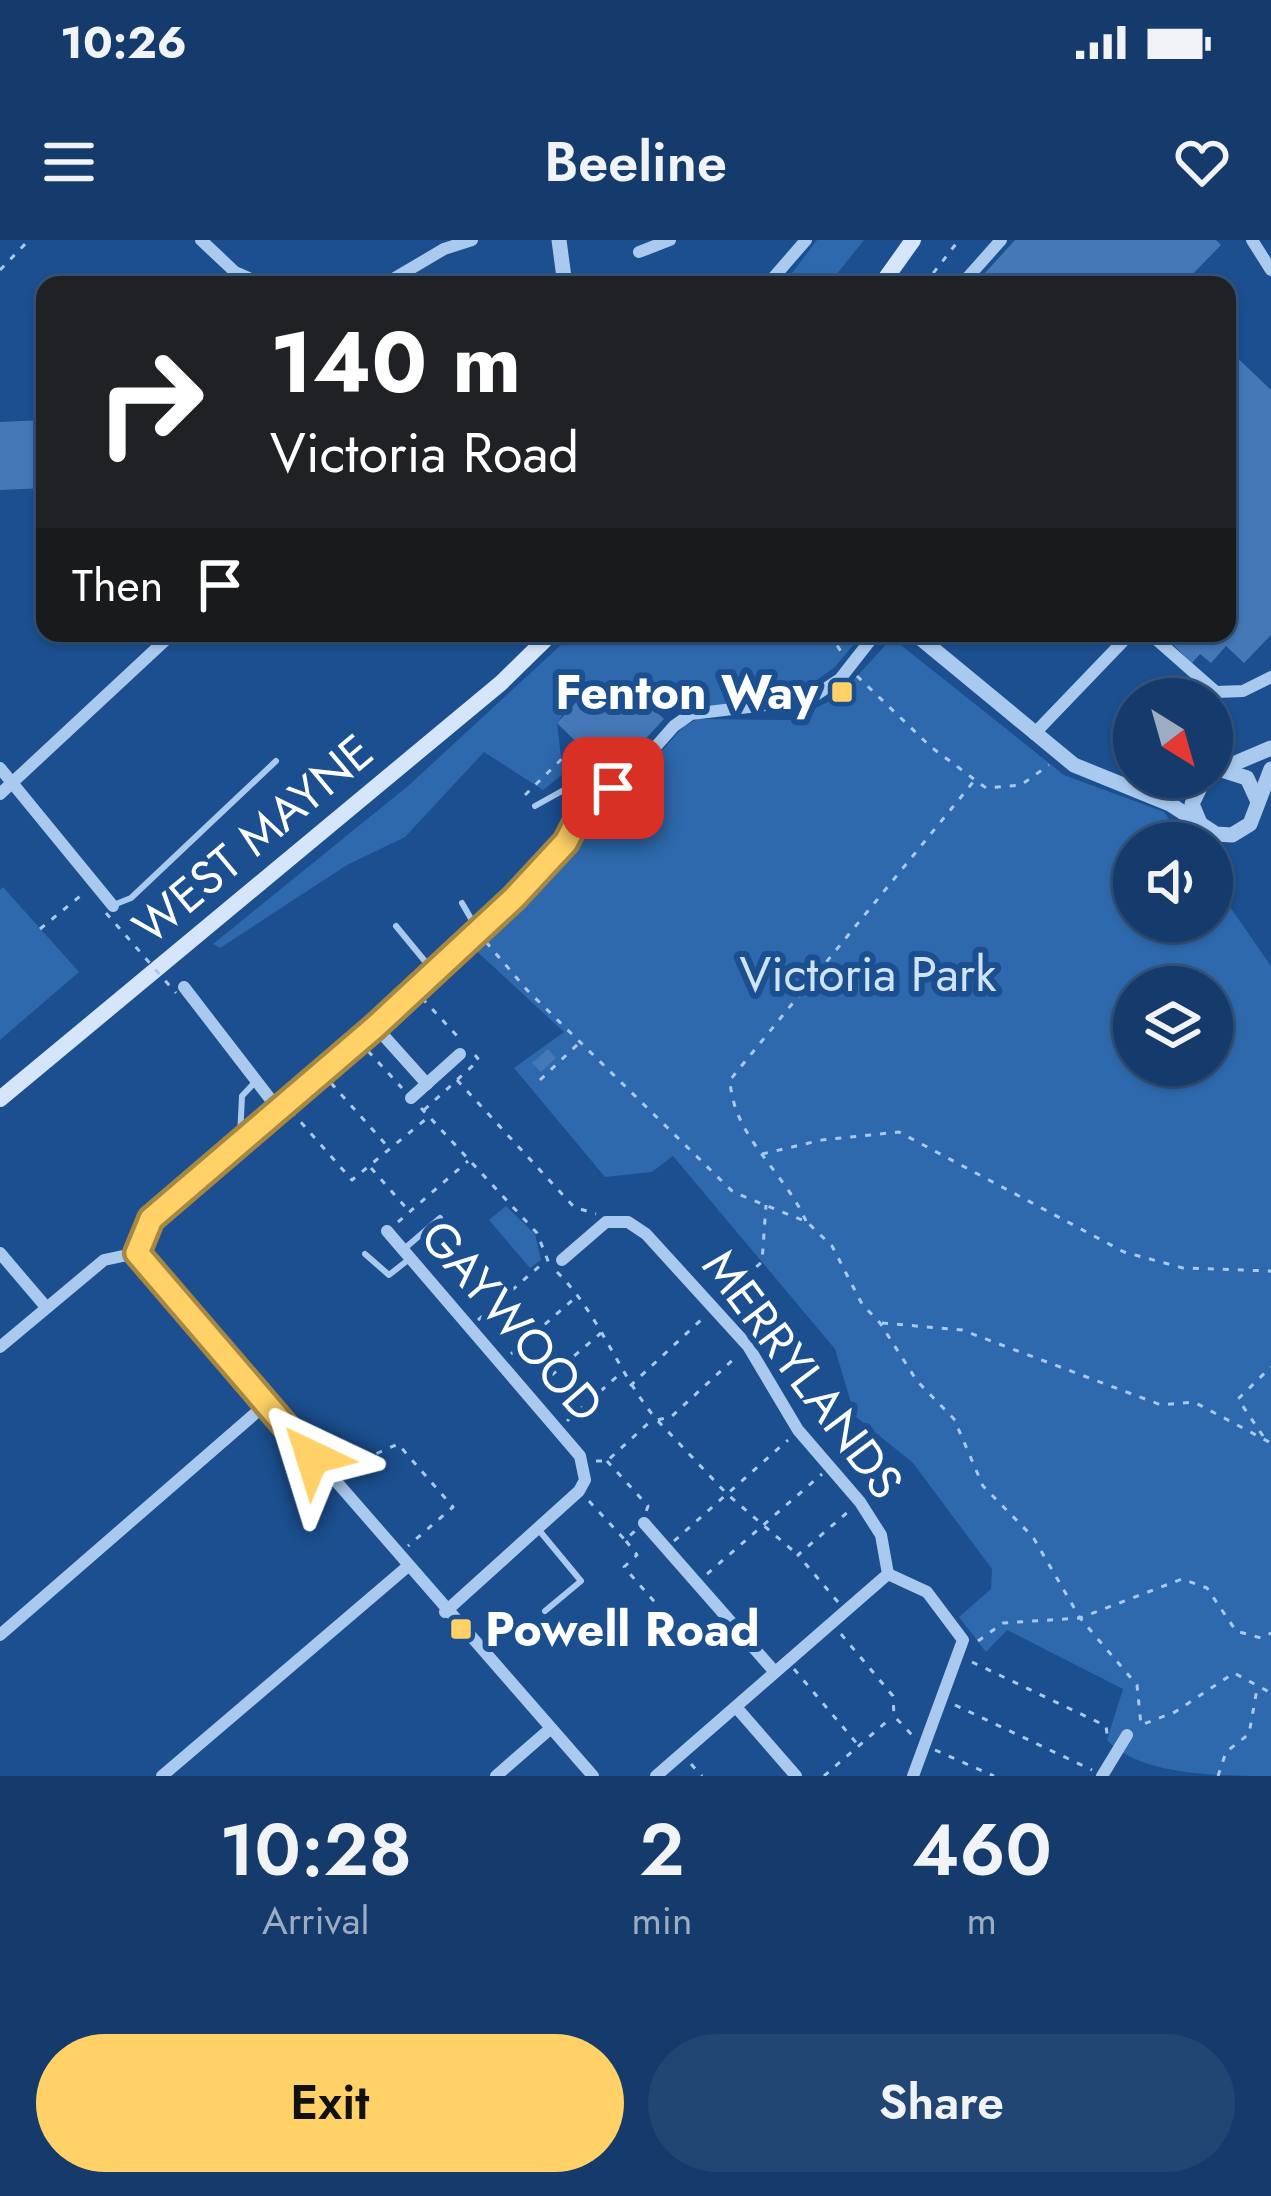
<!DOCTYPE html>
<html lang="en">
<head>
<meta charset="utf-8">
<style>
  body { margin:0; font-family:Jost,sans-serif; background:#214673; color:#f1f3f6; height:100vh; display:flex; flex-direction:column; font-size:45px; white-space:nowrap }
  * { box-sizing:border-box; margin:0 }
  p { font-size:39px; color:#9dadc1 }
  .icon { flex:none; width:66px; height:66px; fill:none; stroke:currentColor; stroke-width:2; stroke-linecap:round; stroke-linejoin:round }
  .map { position:relative; height:1536px; overflow:hidden }
  .details { display:flex; flex-direction:column; background:#143b6b; flex:1 }
  .details>* { flex:none }
  .top-card { position:absolute; left:36px; top:36px; width:1200px; height:366px; border-radius:24px; box-shadow:0 3px 9px #0004,0 0 0 3px #33557e; background:#202124; color:#fff; overflow:hidden }
  .needle { width:78px; rotate:143deg }
  .tools { position:absolute; left:1113px; top:438px; display:grid; gap:24px }
  .tools a { display:grid; place-items:center; width:120px; height:120px; border-radius:50%; background:#143b6b; box-shadow:0 3px 9px #0004,0 0 0 3px #33557e; font-size:60px }
  .pin { position:absolute; display:grid; place-items:center; width:102px; height:102px; color:#fff; margin:-51px; border-radius:24px; box-shadow:0 6px 18px #0006 }
  .me { position:absolute; width:132px; margin:-66px; rotate:319deg; stroke-linejoin:round; filter:drop-shadow(0 0 9px #0008) }
  .turn { display:flex; align-items:center; gap:42px; height:252px; padding:0 36px; font-size:54px }
  .turn .icon { width:156px; height:156px; stroke-width:2.5 }
  .turn b { display:block; font-size:84px; line-height:102px }
  .then { display:flex; align-items:center; height:114px; padding:0 36px; background:#0003; gap:24px; font-size:45px }
  .eta { display:flex; justify-content:space-evenly; align-items:center; height:204px; text-align:center }
  .eta b { font-size:72px; font-weight:600; line-height:84px }
  .cta { display:flex; gap:24px; margin-top:auto; padding:24px 36px }
  .cta a { flex:1; height:138px; border-radius:72px; background:#ffd166; color:#111; font-size:48px; font-weight:600; line-height:138px; text-align:center }
  .cta a+a { background:#214673; color:#f1f3f6 }
  .status { display:flex; justify-content:space-between; align-items:center; height:84px; padding:0 60px; background:#143b6b; direction:ltr }
  .status svg { height:33px; fill:currentColor }
  header { display:flex; justify-content:space-between; align-items:center; height:156px; padding:0 36px; background:#143b6b; font-size:54px; font-weight:600 }
  .map>svg:first-child { display:block }
  .green { fill:#2e69ad; fill-rule:evenodd }
  .building { fill:#4478b7 }
  .lines { fill:none; stroke-linecap:round; stroke-linejoin:round }
  .path { stroke:#a9c9ee; stroke-width:3; stroke-dasharray:6 9; stroke-linecap:butt }
  .service { stroke:#a9c9ee; stroke-width:6 }
  .minor { stroke:#a9c9ee; stroke-width:12 }
  .tertiary { stroke:#a9c9ee; stroke-width:15 }
  .secondary { stroke:#d6e6fa; stroke-width:16 }
  .path-bridge { stroke:#a9c9ee; stroke-width:3; stroke-dasharray:6 9; stroke-linecap:butt }
  .route-casing { stroke:#a68842; stroke-width:30 }
  .route { stroke:#ffd166; stroke-width:21 }
  .poi-dot { fill:#ffd166; stroke:#1b4f8f; stroke-width:4.5 }
  .labels { text-anchor:middle; dominant-baseline:central; stroke-width:12; stroke-linejoin:round; paint-order:stroke }
  .poi-label { font-size:48px; font-weight:bold; fill:#fff; stroke:#1b4f8f; text-anchor:end }
  .street-label { font-size:48px; fill:#fff; stroke:#1b4f8f }
  .park-label { font-size:48px; fill:#cfe3fa; stroke:#1b4f8f }
</style>
</head>
<body>
<div class="status"><b>10:26</b><svg viewBox="0 0 49 12"><path d="M0 12V9h3v3zM5 12V6h3v6zM10 12V3h3v9zM15 12V0h3v12zM26 1h20v11H26zM47 4h2v5h-2z"/></svg></div>
<header><svg class="icon" aria-label="menu" viewBox="0 0 24 24"><path d="M4 6h16M4 12h16M4 18h16"/></svg>Beeline<svg class="icon" aria-label="heart" viewBox="0 0 24 24"><path d="M12 20l-8-8c-3-5 5-10 8-4 3-6 11-1 8 4z"/></svg></header>
<div class="map">
<svg width="1271" height="1536" viewBox="0 0 1271 1536">
  <rect width="100%" height="100%" fill="#1b4f8f"/>
  <g class="green">
    <polygon points="817,0 864,0 828,45 783,45"/>
    <polygon points="574,393 863,393 835,427 786,462 673,467 627,442 581,447 557,483 563,534 543,550 484,512 405,597 347,625 220,708 213,704 408,546"/>
    <path d="M892 398 1064 535 1164 572 1186 603H1134V681H1212V641L1271 726V1536C1219 1536 1141 1536 1107 1500L1123 1449 1007 1390 986 1412 959 1377 991 1349 992 1329 913 1223 855 1176 835 1109 673 916 652 932 605 937 514 828 564 792 470 705 599 567 628 549 684 486 698 479 791 480 838 457ZM1134 747H1212V825H1134Z"/>
    <polygon points="3,647 79,732 0,800 0,650"/>
    <polygon points="506,966 535,994 541,1020 530,1028 489,980"/>
  </g>
  <g class="building">
    <polygon points="1015,0 1216,0 1221,5 1182,45 974,45"/>
    <polygon points="1227,108 1271,150 1271,395 1244,423 1226,406 1211,423 1200,414 1192,423 1161,393 1227,393"/>
    <polygon points="45,180 45,248 0,250 0,182"/>
    <polygon points="594,443 632,449 664,479 611,536 557,483"/>
    <polygon points="548,809 556,818 541,832 532,823"/>
  </g>
  <g class="lines">
    <g class="path">
      <polyline points="0,30 29,0"/>
      <polyline points="924,45 959,0"/>
      <polyline points="829,393 842,413"/>
      <polyline points="955,393 956,407"/>
      <polyline points="857,436 931,507 986,548 1021,545 1049,525"/>
      <polyline points="525,555 578,503"/>
      <polyline points="40,689 84,653"/>
      <polyline points="486,702 527,750 733,952 807,982 832,1006 862,1064 880,1083 917,1141 954,1179 983,1246 1033,1297 1080,1378 1137,1445 1141,1485 1175,1472 1234,1433 1271,1453"/>
      <polyline points="422,758 460,799"/>
      <polyline points="368,811 402,848"/>
      <polyline points="457,840 574,967 596,974"/>
      <polyline points="540,840 578,804"/>
      <polyline points="331,843 389,908"/>
      <polyline points="421,868 537,993 550,1026"/>
      <polyline points="424,870 479,820 475,815"/>
      <polyline points="291,871 352,940 426,879"/>
      <polyline points="762,914 822,900 899,892 1124,1012 1183,1028 1271,1031"/>
      <polyline points="371,928 408,970"/>
      <path d="M806 981C784 931 733 897 730 840L974 541"/>
      <polyline points="398,982 468,921"/>
      <path d="M557 1032C601 1076 618 1134 657 1180L671 1177 737 1116"/>
      <polyline points="722,1056 762,1022 766,965"/>
      <polyline points="478,1080 543,1023"/>
      <polyline points="882,1083 962,1090 1161,1165 1194,1162 1271,1203"/>
      <polyline points="511,1114 576,1057"/>
      <polyline points="540,1145 601,1093"/>
      <polyline points="630,1146 702,1079"/>
      <polyline points="567,1181 622,1132"/>
      <polyline points="658,1181 727,1254 798,1315"/>
      <polyline points="1263,1196 1238,1159 1271,1127"/>
      <polyline points="332,1217 371,1216 398,1204 453,1267 408,1306"/>
      <polyline points="596,1221 607,1221 654,1178"/>
      <polyline points="607,1221 648,1266 646,1272"/>
      <polyline points="589,1261 625,1300 636,1290"/>
      <polyline points="626,1301 637,1315 624,1327 667,1376"/>
      <polyline points="674,1301 788,1200"/>
      <polyline points="707,1334 822,1234"/>
      <polyline points="838,1362 798,1315 849,1271"/>
      <polyline points="841,1394 893,1456 894,1476 912,1495"/>
      <polyline points="978,1401 1003,1383 1080,1378 1182,1339 1207,1348 1236,1391 1261,1398 1271,1393"/>
      <polyline points="972,1422 1106,1486 1108,1501"/>
      <polyline points="794,1429 859,1506"/>
      <polyline points="955,1465 1092,1530"/>
      <polyline points="935,1510 994,1536"/>
      <polyline points="691,1524 702,1536"/>
      <polyline points="824,1536 892,1477"/>
      <polyline points="1218,1536 1226,1512 1249,1494 1257,1449"/>
    </g>
    <g class="service">
      <polyline points="535,566 562,551 588,560"/>
      <polyline points="462,663 477,689"/>
      <polyline points="116,664 131,658 276,521"/>
      <polyline points="396,686 433,731"/>
      <polyline points="240,897 242,856 256,841"/>
      <polyline points="404,1009 440,978"/>
      <polyline points="365,1014 389,1035 408,1020"/>
      <polyline points="538,1289 581,1341 545,1371"/>
    </g>
    <g class="minor">
      <polyline points="201,0 235,32 264,45"/>
      <polyline points="1252,0 1271,30"/>
      <polyline points="639,12 670,0"/>
      <polyline points="383,45 444,9 472,0"/>
      <polyline points="767,45 806,0"/>
      <polyline points="961,45 1001,0"/>
      <polyline points="1149,393 1216,452 1243,451 1271,437"/>
      <polyline points="1034,494 1131,393"/>
      <polyline points="0,528 113,666"/>
      <polyline points="0,554 173,393"/>
      <polyline points="184,747 278,869"/>
      <polyline points="375,786 427,844"/>
      <polyline points="411,858 460,814"/>
      <polyline points="387,991 580,1216 585,1240 579,1251 445,1372"/>
      <polyline points="0,1013 46,1067"/>
      <polyline points="137,1013 151,979 375,786 514,658 566,602 588,560 629,537 674,486 691,474 808,460 840,439 876,393"/>
      <polyline points="137,1013 593,1536"/>
      <polyline points="562,1020 606,982 628,982 646,994 748,1106 798,1190 860,1262 881,1295 888,1334 656,1536"/>
      <polyline points="0,1107 104,1020 137,1013"/>
      <polyline points="644,1283 774,1431"/>
      <polyline points="888,1334 927,1352 963,1400 913,1536"/>
      <polyline points="0,1395 266,1164"/>
      <polyline points="736,1467 796,1536"/>
      <polyline points="162,1536 407,1327"/>
      <polyline points="496,1536 550,1489"/>
      <polyline points="1102,1536 1127,1495"/>
    </g>
    <g class="tertiary">
      <polyline points="559,0 565,45"/>
      <polyline points="914,393 1074,525 1170,564 1216,594 1232,595 1250,584 1271,529"/>
      <polyline points="1222,530 1247,538 1258,562"/>
      <polyline points="1212,533 1271,508"/>
      <polyline points="1135,544 1200,537"/>
      <polyline points="1200,583 1192,564 1205,537"/>
    </g>
    <g class="secondary">
      <polyline points="881,45 913,0"/>
      <polyline points="0,859 501,443 552,393"/>
    </g>
    <polyline class="path-bridge" points="106,673 176,753"/>
  </g>
  <g class="lines">
    <defs>
      <polyline id="route" points="312,1217 137,1013 151,979 375,787 514,658 566,602 588,560 613,548"/>
    </defs>
    <use href="#route" class="route-casing"/>
    <use href="#route" class="route"/>
  </g>
  <g class="poi-dot">
    <rect x="830" y="440" width="24" height="24" rx="6"/>
    <rect x="449" y="1377" width="24" height="24" rx="6"/>
  </g>
  <g class="labels">
    <g class="poi-label">
      <text x="818" y="452">Fenton Way</text>
      <text x="485" y="1389" text-anchor="start">Powell Road</text>
    </g>
    <g class="street-label">
      <text transform="translate(253 599) rotate(-40)">WEST MAYNE</text>
      <text transform="translate(512 1081) rotate(49)">GAYWOOD</text>
      <text transform="translate(803 1134) rotate(53)">MERRYLANDS</text>
    </g>
    <g class="park-label">
      <text x="868" y="734">Victoria Park</text>
    </g>
  </g>
</svg>
<div class="tools">
<a><svg class="needle" viewBox="-14 -14 28 28"><path d="M0-13l5 13h-10z" fill="#e53935"/><path d="M0 13l5-13h-10z" fill="#9dadc1"/></svg></a>
<a><svg class="icon" aria-label="sound" viewBox="0 0 24 24"><path d="M4 9h4l5-4v14l-5-4H4zM17 9q2 3 0 6"/></svg></a>
<a><svg class="icon" aria-label="layers" viewBox="0 0 24 24"><path d="M12 4l9 5-9 5-9-5zM3 14l9 5 9-5"/></svg></a>
</div>
<div class="pin" style="left:613px;top:548px;background:#d93025"><svg class="icon" aria-label="arrive" viewBox="0 0 24 24"><path d="M6 21V4h12l-3 4 3 4H6"/></svg></div>
<svg class="me" style="left:312px;top:1217px" viewBox="-20 -20 40 40"><path d="M0-17L14 15 0 8-14 15z" fill="#ffd166" stroke="#fff" stroke-width="4"/></svg>
<div class="top-card">
<div class="turn"><svg class="icon" aria-label="right" viewBox="0 0 24 24"><path d="M7 20v-9h11M14 6l5 5-5 5"/></svg><div><b>140 m</b>Victoria Road</div></div>
<div class="then">Then<svg class="icon" aria-label="arrive" viewBox="0 0 24 24"><path d="M6 21V4h12l-3 4 3 4H6"/></svg></div>
</div>
</div>
<section class="details">
<div class="eta">
<div><b>10:28</b><p>Arrival</p></div>
<div><b>2</b><p>min</p></div>
<div><b>460</b><p>m</p></div>
</div>
<div class="cta"><a>Exit</a><a>Share</a></div>
</section>
</body>
</html>
